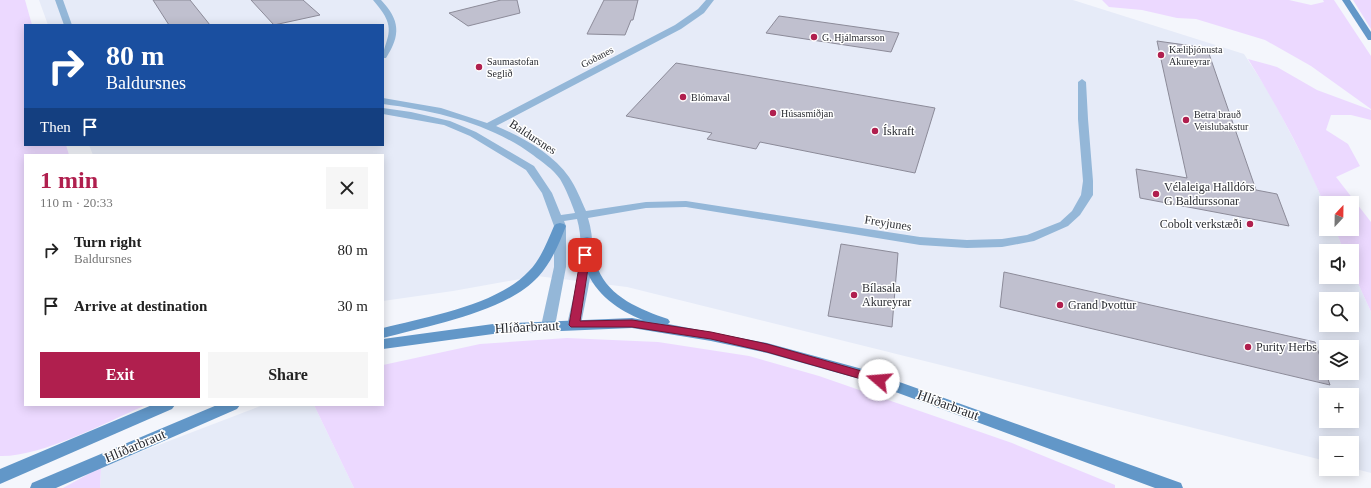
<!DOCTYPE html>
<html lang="en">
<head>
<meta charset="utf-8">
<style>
  body { margin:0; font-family:Georgia,serif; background:#f6f6f6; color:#222; height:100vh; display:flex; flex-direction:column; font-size:15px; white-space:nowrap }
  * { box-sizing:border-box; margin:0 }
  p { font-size:13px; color:#767676 }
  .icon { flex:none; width:22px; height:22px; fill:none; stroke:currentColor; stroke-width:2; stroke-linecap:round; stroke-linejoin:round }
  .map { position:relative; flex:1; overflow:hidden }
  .sheet { position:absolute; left:24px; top:154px; width:360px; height:252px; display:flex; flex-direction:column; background:#fff; border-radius:0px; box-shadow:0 2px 10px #0003 }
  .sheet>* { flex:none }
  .guide { position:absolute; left:24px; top:24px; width:360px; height:122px; border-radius:0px; box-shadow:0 2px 10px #0003; background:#1a4fa0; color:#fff; overflow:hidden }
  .needle { width:26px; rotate:22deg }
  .fabs { position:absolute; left:1319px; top:196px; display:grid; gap:8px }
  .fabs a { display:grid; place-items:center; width:40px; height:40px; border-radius:0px; background:#fff; box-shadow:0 2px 10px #0003; font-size:20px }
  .pin { position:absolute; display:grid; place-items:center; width:34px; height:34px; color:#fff; margin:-17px; border-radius:8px; box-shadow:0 2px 6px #0006 }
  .me { position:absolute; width:44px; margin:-22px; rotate:288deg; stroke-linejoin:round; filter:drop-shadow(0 0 3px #0008) }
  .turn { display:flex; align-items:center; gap:14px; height:84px; padding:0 16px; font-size:18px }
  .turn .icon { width:52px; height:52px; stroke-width:2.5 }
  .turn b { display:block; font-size:28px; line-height:34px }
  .then { display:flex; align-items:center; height:38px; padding:0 16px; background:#0003; gap:8px; font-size:15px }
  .round { display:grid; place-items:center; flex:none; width:42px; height:42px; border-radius:0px; background:#f6f6f6 }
  .head { display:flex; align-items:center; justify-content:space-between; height:68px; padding:0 16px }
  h1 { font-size:24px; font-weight:800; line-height:30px; color:#b01f4e }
  .cta { display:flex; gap:8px; margin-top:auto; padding:8px 16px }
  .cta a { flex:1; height:46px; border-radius:0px; background:#b01f4e; color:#fff; font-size:16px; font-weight:800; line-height:46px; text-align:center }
  .cta a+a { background:#f6f6f6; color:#222 }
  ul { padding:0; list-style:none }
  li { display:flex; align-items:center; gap:12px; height:56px; padding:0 16px }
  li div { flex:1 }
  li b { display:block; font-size:15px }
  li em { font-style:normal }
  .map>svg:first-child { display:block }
  .built { fill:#e6ebf8; fill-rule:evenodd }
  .green { fill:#ecd9ff }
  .building { fill:#c0c0cf; stroke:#8c8b99 }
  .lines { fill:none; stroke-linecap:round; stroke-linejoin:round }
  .street { fill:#94b7d8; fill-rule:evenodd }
  .secondary { fill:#6297c8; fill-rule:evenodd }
  .route { fill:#b01f4e; stroke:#721433 }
  .poi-dot { fill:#b01f4e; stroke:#fff; stroke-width:1.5 }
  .labels { text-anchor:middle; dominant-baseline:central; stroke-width:3; stroke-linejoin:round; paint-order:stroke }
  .far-poi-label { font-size:10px; fill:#2a2c32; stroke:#fff; text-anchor:start }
  .far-street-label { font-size:10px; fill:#2a2c32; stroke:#fff }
  .poi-label { font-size:12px; fill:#2a2c32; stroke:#fff; text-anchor:start }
  .street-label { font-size:12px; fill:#2a2c32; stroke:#fff }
  .near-street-label { font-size:14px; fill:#2a2c32; stroke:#fff }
</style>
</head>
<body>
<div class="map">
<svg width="1371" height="488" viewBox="0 0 1371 488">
  <rect width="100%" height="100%" fill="#f4f6fc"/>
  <g class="built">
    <path d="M39 0H1073L1244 54 1270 94 1311 173 1326 208V229H1335L1344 251H1326V277H1352V270L1371 312V473L1352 468V443H1326V461L627 287 537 276 453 291 383 301V155H93L89 145H383V25H48ZM1326 299H1352V325H1326ZM1326 347H1352V373H1326ZM1326 395H1352V421H1326Z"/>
    <polygon points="263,405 314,405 354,488 100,488 101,467"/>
  </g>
  <g class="green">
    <path d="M0 0H25L32 25H25V145H66L69 155H25V405L144 406C104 423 42 457 0 456Z"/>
    <polygon points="1102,0 1289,0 1311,5 1324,2 1323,0 1334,0 1371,56 1371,109 1311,66 1265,40 1196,19 1177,18 1142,10 1109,7"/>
    <polygon points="1353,0 1371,0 1371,29"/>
    <path d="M1248 59 1277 67 1317 90 1371 110V120L1351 115H1331L1326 130 1348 144 1360 166 1336 177 1371 222V312L1352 270V251H1344L1335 229H1352V203H1326V208C1304 156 1278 107 1248 59Z"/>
    <polygon points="567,338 658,342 749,356 819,376 1012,443 1115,485 1115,488 354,488 314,405 383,405 383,365 480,344"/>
    <polygon points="101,467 100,488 63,488"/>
  </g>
  <g class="building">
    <polygon points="153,0 190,0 210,25 169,25"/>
    <polygon points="251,0 303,0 320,15 274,25"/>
    <polygon points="501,0 517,0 520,13 468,26 449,13"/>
    <polygon points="604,0 638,0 633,20 631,20 625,35 587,34"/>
    <polygon points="779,16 899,33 891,52 766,33"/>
    <polygon points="1157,41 1207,48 1256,190 1277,194 1289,226 1140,198 1136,169 1187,178"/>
    <polygon points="676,63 935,108 915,173 760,142 756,149 707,139 712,133 626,116"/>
    <polygon points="841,244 898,253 892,327 828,316"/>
    <polygon points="1004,272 1315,342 1330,385 1000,307"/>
  </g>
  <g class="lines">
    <g class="street">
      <polygon points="55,0 63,0 72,25 64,25"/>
      <path d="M373 0H381C400 20 401 35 386 58H383C383 51 385 47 387 40 393 23 383 12 373 0Z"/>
      <path d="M706 0H714L704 13 681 29 496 126C522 137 553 154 569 177 576 187 581 200 586 211L646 202 686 201 920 237 967 240 1002 239 1027 235 1060 222 1072 211 1081 195 1083 181 1078 119V82L1082 79 1086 82 1088 119 1093 181V195L1080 215 1068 226 1034 241 1002 247 967 248 920 245 686 207 646 208 588 218C599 253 587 290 581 325L579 328 574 330 569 328 567 325C574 291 587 254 577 219L564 221 566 226V267L555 326 553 329 548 331 543 329 541 326 554 267V226L542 193 526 170 470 136 444 125 383 114V108L411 112 450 121 476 132 534 166 552 193 561 215 575 213C571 202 566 189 560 179 553 169 542 162 533 155 489 123 436 111 383 104V98L441 108 487 123 675 25 698 9Z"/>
    </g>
    <g class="secondary">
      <polygon points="1342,0 1350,0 1371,32 1371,40 1368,40"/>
      <path d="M560 223 564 224 566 226C559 244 551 263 538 277 506 312 428 326 383 338V328C427 317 498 305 529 271 541 259 547 242 554 226L556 224Z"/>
      <path d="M587 237 591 238 593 241C595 250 595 260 598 269 609 297 641 310 668 319L670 322 668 324 767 343 866 370 1181 483 1183 488H1155L863 380 767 353 711 341 632 328 493 334 383 349V339L493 324 632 318 643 320C619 311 595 294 586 269 583 260 583 250 581 241L583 238Z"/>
      <polygon points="152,405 175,405 172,409 0,484 0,469"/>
      <polygon points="217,405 240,405 237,409 56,488 30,488 32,483"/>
    </g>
  </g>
  <polygon class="route" points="585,252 590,255 580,321 632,320 711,332 767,344 879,376 883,377 885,380 883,383 879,384 767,352 711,339 632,327 571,327 569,325 581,255"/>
  <g class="poi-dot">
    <circle cx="814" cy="37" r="4"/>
    <circle cx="1161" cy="55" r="4"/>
    <circle cx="479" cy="67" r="4"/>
    <circle cx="683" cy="97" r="4"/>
    <circle cx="773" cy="113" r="4"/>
    <circle cx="1186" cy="120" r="4"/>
    <circle cx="875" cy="131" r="4"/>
    <circle cx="1156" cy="194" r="4"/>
    <circle cx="1250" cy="224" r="4"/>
    <circle cx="854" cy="295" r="4"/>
    <circle cx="1060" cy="305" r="4"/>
    <circle cx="1248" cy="347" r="4"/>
  </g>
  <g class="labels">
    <g class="far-poi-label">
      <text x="822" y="37">G. Hjálmarsson</text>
      <text x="1169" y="49">Kæliþjónusta<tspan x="1169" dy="12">Akureyrar</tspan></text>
      <text x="487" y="61">Saumastofan<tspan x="487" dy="12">Seglið</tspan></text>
      <text x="691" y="97">Blómaval</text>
      <text x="781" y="113">Húsasmiðjan</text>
      <text x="1194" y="114">Betra brauð<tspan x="1194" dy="12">Veislubakstur</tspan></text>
    </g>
    <g class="far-street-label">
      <text transform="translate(597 57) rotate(-28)">Goðanes</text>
    </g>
    <g class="poi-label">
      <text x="883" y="131">Ískraft</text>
      <text x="1164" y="187">Vélaleiga Halldórs<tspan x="1164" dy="14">G Baldurssonar</tspan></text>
      <text x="1242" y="224" text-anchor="end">Cobolt verkstæði</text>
      <text x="862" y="288">Bílasala<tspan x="862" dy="14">Akureyrar</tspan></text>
      <text x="1068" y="305">Grand Þvottur</text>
      <text x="1256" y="347">Purity Herbs</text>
    </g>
    <g class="street-label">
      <text transform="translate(533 137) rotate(33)">Baldursnes</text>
      <text transform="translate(888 223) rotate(9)">Freyjunes</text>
    </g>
    <g class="near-street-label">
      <text transform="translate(527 327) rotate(-3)">Hlíðarbraut</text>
      <text transform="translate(948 405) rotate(20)">Hlíðarbraut</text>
      <text transform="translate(135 446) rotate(-23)">Hlíðarbraut</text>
    </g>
  </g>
</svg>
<div class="fabs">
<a><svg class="needle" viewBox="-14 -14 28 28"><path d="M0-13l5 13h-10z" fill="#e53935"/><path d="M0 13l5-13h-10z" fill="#767676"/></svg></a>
<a><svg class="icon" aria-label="sound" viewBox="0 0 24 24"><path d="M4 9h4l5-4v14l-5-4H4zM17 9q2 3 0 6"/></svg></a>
<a><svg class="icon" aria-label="search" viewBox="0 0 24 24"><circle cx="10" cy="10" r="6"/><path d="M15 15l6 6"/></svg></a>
<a><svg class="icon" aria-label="layers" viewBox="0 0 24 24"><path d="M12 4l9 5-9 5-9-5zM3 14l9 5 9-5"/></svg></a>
<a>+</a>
<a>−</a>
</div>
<div class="pin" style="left:585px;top:255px;background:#d93025"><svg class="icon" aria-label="arrive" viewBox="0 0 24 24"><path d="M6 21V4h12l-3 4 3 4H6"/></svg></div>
<svg class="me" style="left:879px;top:380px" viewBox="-20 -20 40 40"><circle r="19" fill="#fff"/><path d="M0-13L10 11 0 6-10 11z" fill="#b01f4e"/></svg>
<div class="guide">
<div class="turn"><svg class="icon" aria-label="right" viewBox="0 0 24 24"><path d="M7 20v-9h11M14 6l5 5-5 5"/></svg><div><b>80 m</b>Baldursnes</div></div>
<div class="then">Then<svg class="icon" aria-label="arrive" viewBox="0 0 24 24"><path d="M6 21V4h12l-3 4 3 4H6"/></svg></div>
</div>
<section class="sheet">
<div class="head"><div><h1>1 min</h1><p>110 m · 20:33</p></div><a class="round"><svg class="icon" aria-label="close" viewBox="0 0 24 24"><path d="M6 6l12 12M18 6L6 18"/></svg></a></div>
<ul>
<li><svg class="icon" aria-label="right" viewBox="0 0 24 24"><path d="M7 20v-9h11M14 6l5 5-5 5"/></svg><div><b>Turn right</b><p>Baldursnes</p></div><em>80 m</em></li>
<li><svg class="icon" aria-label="arrive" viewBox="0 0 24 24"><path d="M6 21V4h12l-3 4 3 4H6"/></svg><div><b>Arrive at destination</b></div><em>30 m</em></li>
</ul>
<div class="cta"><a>Exit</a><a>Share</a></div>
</section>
</div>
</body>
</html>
